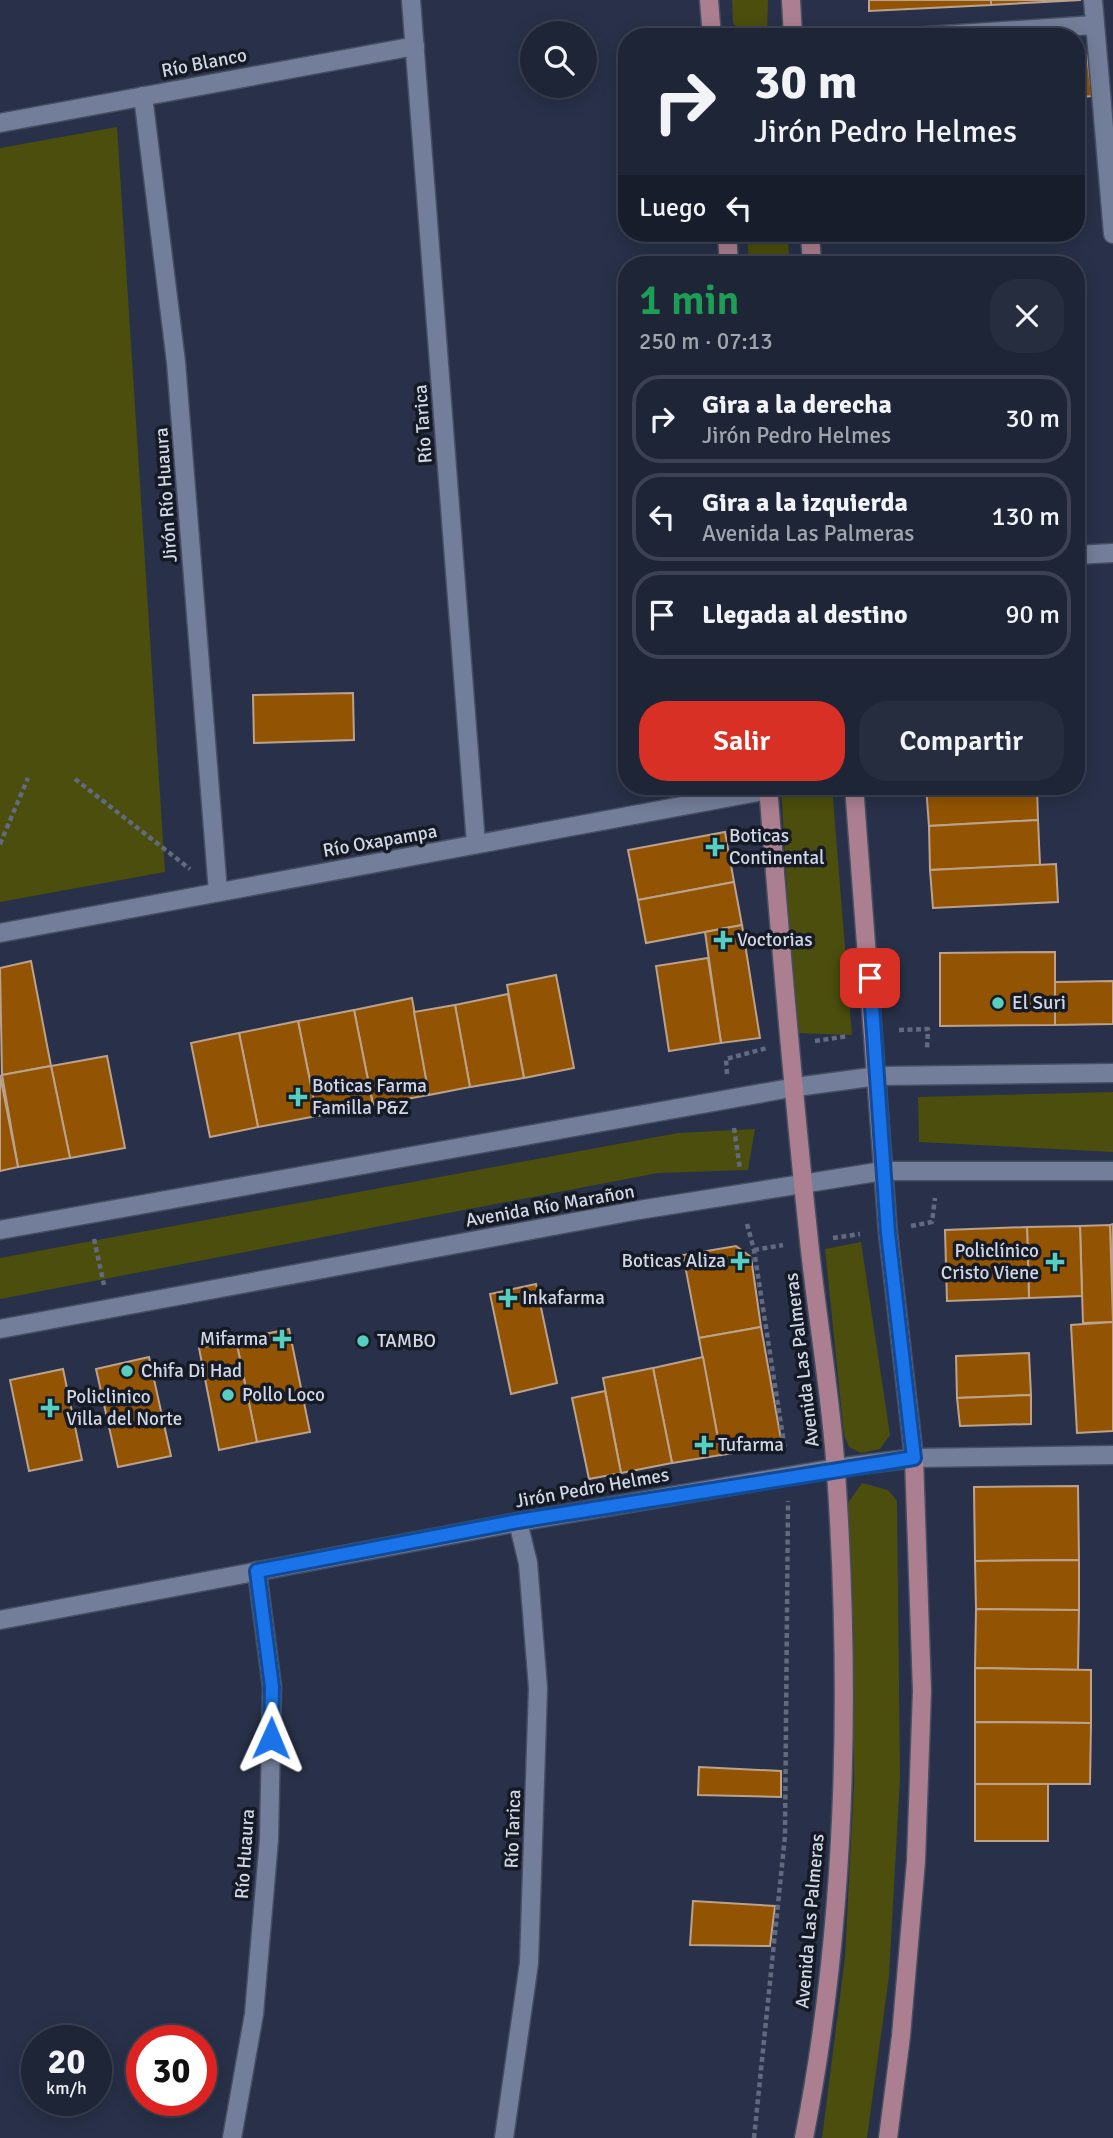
<!DOCTYPE html>
<html lang="es">
<head>
<meta charset="utf-8">
<style>
  body { margin:0; font-family:Signika,sans-serif; background:#262d3f; color:#f1f3f6; height:100vh; display:flex; flex-direction:column; font-size:26px; white-space:nowrap }
  * { box-sizing:border-box; margin:0 }
  p { font-size:23px; color:#a1a5ad }
  .icon { flex:none; width:38px; height:38px; fill:none; stroke:currentColor; stroke-width:2; stroke-linecap:round; stroke-linejoin:round }
  .map { position:relative; flex:1; overflow:hidden }
  .drawer { position:absolute; left:618px; top:256px; width:467px; height:539px; display:flex; flex-direction:column; background:#1e2537; border-radius:28px; box-shadow:0 4px 18px #0003,0 0 0 2px #3c4252 }
  .drawer>* { flex:none }
  .top-card { position:absolute; left:618px; top:28px; width:467px; height:214px; border-radius:28px; box-shadow:0 4px 18px #0003,0 0 0 2px #3c4252; background:#1e2537; color:#f1f3f6; overflow:hidden }
  .controls { position:absolute; left:520px; top:21px; display:grid; gap:14px }
  .controls a { display:grid; place-items:center; width:77px; height:77px; border-radius:50%; background:#1e2537; box-shadow:0 4px 18px #0003,0 0 0 2px #3c4252; font-size:35px }
  .speed { position:absolute; left:21px; top:2025px; display:flex; gap:14px; font-size:35px; font-weight:700; text-align:center }
  .speed>* { display:grid; place-content:center; width:91px; height:91px; border-radius:50%; background:#1e2537; box-shadow:0 4px 18px #0003,0 0 0 2px #3c4252; line-height:1 }
  .speed small { font-size:18px; font-weight:400 }
  .speed .limit { border:10px solid #d22; background:#fff; color:#111 }
  .pin { position:absolute; display:grid; place-items:center; width:60px; height:60px; color:#fff; margin:-30px; border-radius:14px; box-shadow:0 4px 10px #0006 }
  .me { position:absolute; width:77px; margin:-38px; rotate:1deg; stroke-linejoin:round; filter:drop-shadow(0 0 5px #0008) }
  .turn { display:flex; align-items:center; gap:24px; height:147px; padding:0 21px; font-size:32px }
  .turn .icon { width:91px; height:91px; stroke-width:2.5 }
  .turn b { display:block; font-size:49px; line-height:60px }
  .then { display:flex; align-items:center; height:66px; padding:0 21px; background:#0003; gap:14px; font-size:26px }
  .round { display:grid; place-items:center; flex:none; width:74px; height:74px; border-radius:28px; background:#262d3f }
  .head { display:flex; align-items:center; justify-content:space-between; height:119px; padding:0 21px }
  h1 { font-size:42px; font-weight:600; line-height:52px; color:#1e9e55 }
  .action { display:flex; gap:14px; margin-top:auto; padding:14px 21px }
  .action a { flex:1; height:80px; border-radius:28px; background:#d93025; color:#fff; font-size:28px; font-weight:600; line-height:80px; text-align:center }
  .action a+a { background:#262d3f; color:#f1f3f6 }
  ul { padding:0; list-style:none }
  li { display:flex; align-items:center; gap:21px; height:88px; margin:0 14px 10px; padding:0 7px; border:4px solid #3c4252; border-radius:28px }
  li div { flex:1 }
  li b { display:block; font-size:26px }
  li em { font-style:normal }
  .map>svg:first-child { display:block }
  .green { fill:#4b4e0c }
  .building { fill:#925402; stroke:#bca28c; stroke-width:2 }
  .lines { fill:none; stroke-linecap:round; stroke-linejoin:round }
  .minor-casing { stroke:#464e62; stroke-width:21 }
  .major-casing { stroke:#464e62; stroke-width:21 }
  .path { stroke:#626a7f; stroke-width:4.5; stroke-dasharray:5 3.5; stroke-linecap:butt }
  .minor { stroke:#737e9a; stroke-width:18 }
  .major { stroke:#ab7f8f; stroke-width:18 }
  .route-casing { stroke:#114b97; stroke-width:18 }
  .route { stroke:#1a73e8; stroke-width:12 }
  .poi-dot { fill:#58cec0; stroke:#151a24; stroke-width:2.5 }
  .labels { text-anchor:middle; dominant-baseline:central; stroke-width:7; stroke-linejoin:round; paint-order:stroke }
  .street-label { font-size:19px; fill:#d1d7e6; stroke:#151a24 }
  .poi-label { font-size:19px; fill:#d1d7e6; stroke:#151a24; text-anchor:start }
</style>
</head>
<body>
<div class="map">
<svg width="1113" height="2138" viewBox="0 0 1113 2138">
  <rect width="100%" height="100%" fill="#283149"/>
  <g class="green">
    <polygon points="732,0 768,0 767,32 744,35 733,23"/>
    <polygon points="117,127 165,872 0,902 0,148"/>
    <polygon points="747,233 787,233 790,264 749,264"/>
    <polygon points="781,786 832,786 852,1035 795,1033"/>
    <polygon points="1113,1092 1113,1152 919,1142 918,1097"/>
    <polygon points="755,1129 748,1170 658,1173 0,1299 0,1258 678,1133"/>
    <polygon points="861,1242 890,1435 880,1449 861,1453 849,1447 844,1435 825,1249"/>
    <polygon points="862,1483 888,1490 897,1501 900,1778 889,1976 867,2138 822,2138 845,1957 854,1784 854,1647 848,1503"/>
  </g>
  <g class="building">
    <polygon points="869,0 991,0 991,5 869,11"/>
    <polygon points="991,0 1081,0 991,5"/>
    <polygon points="1087,55 1092,96 1076,98 1076,56"/>
    <polygon points="353,693 354,740 254,743 253,695"/>
    <polygon points="926,786 1037,786 1038,820 929,826"/>
    <polygon points="1038,820 1040,865 930,870 929,826"/>
    <polygon points="725,832 734,882 638,900 628,850"/>
    <polygon points="1056,864 1058,902 933,908 930,870"/>
    <polygon points="734,882 742,925 646,943 638,900"/>
    <polygon points="742,925 760,1038 721,1043 705,932"/>
    <polygon points="1055,952 1055,1025 940,1026 940,953"/>
    <polygon points="708,958 721,1043 669,1051 656,966"/>
    <polygon points="31,961 51,1066 2,1075 0,968"/>
    <polygon points="556,975 574,1068 524,1078 507,985"/>
    <polygon points="1113,981 1113,1024 1055,1025 1055,982"/>
    <polygon points="508,994 524,1078 470,1087 455,1005"/>
    <polygon points="412,998 429,1095 373,1105 354,1010"/>
    <polygon points="455,1005 470,1087 429,1095 414,1012"/>
    <polygon points="354,1010 373,1105 317,1116 298,1021"/>
    <polygon points="298,1021 317,1116 258,1127 239,1033"/>
    <polygon points="239,1033 258,1127 210,1137 191,1043"/>
    <polygon points="107,1056 125,1148 70,1158 51,1066"/>
    <polygon points="51,1066 70,1158 18,1167 2,1075"/>
    <polygon points="0,1075 18,1167 0,1171"/>
    <polygon points="1113,1224 1113,1314 1110,1225"/>
    <polygon points="1110,1225 1113,1322 1083,1323 1080,1226"/>
    <polygon points="1080,1226 1082,1296 1029,1298 1027,1227"/>
    <polygon points="1027,1227 1029,1298 947,1301 945,1230"/>
    <polygon points="736,1246 751,1257 761,1327 699,1338 683,1255"/>
    <polygon points="536,1284 557,1383 511,1394 490,1294"/>
    <polygon points="1113,1322 1113,1431 1077,1433 1071,1325"/>
    <polygon points="761,1327 782,1445 721,1455 699,1338"/>
    <polygon points="289,1329 310,1432 257,1442 236,1340"/>
    <polygon points="236,1340 257,1442 219,1450 199,1348"/>
    <polygon points="1029,1353 1031,1395 957,1398 956,1356"/>
    <polygon points="149,1357 171,1456 118,1467 96,1369"/>
    <polygon points="703,1357 721,1455 672,1463 653,1368"/>
    <polygon points="653,1368 672,1463 621,1473 603,1378"/>
    <polygon points="63,1369 82,1460 29,1471 10,1380"/>
    <polygon points="605,1391 621,1473 589,1479 572,1398"/>
    <polygon points="1031,1395 1031,1424 960,1426 957,1398"/>
    <polygon points="1078,1486 1079,1560 975,1561 974,1487"/>
    <polygon points="1079,1560 1079,1610 976,1609 975,1561"/>
    <polygon points="976,1609 1079,1610 1078,1670 975,1668"/>
    <polygon points="975,1668 1091,1670 1091,1723 975,1722"/>
    <polygon points="975,1722 1091,1723 1090,1784 975,1784"/>
    <polygon points="699,1767 781,1771 781,1797 698,1795"/>
    <rect x="975" y="1784" width="73" height="57"/>
    <polygon points="693,1901 775,1906 770,1946 690,1945"/>
  </g>
  <g class="lines">
    <defs>
      <g id="minor">
        <polyline points="411,0 476,844"/>
        <polyline points="1093,0 1113,234"/>
        <polyline points="913,37 1094,25"/>
        <polyline points="143,96 176,362 218,892"/>
        <polyline points="0,123 415,46"/>
        <polyline points="1076,555 1113,553"/>
        <polyline points="0,933 768,790"/>
        <polyline points="0,1230 796,1087 878,1076 1113,1073"/>
        <polyline points="0,1329 639,1210 883,1171 1113,1171"/>
        <polyline points="0,1620 518,1522 836,1468 914,1458 1113,1455"/>
        <polyline points="232,2138 254,2014 269,1839 272,1687 257,1571"/>
        <polyline points="504,2138 529,1963 538,1688 528,1563 518,1522"/>
      </g>
      <g id="major">
        <polyline points="709,0 712,37"/>
        <polyline points="791,0 793,37"/>
        <polyline points="727,233 729,264"/>
        <polyline points="810,233 812,264"/>
        <path d="M768 786C780 938 793 1090 809 1241 817 1318 831 1395 836 1472 851 1692 847 1920 804 2138"/>
        <polyline points="854,786 888,1233 914,1458 922,1691 916,1861 901,2036 888,2138"/>
      </g>
    </defs>
    <use href="#minor" class="minor-casing"/>
    <use href="#major" class="major-casing"/>
    <g class="path">
      <polyline points="75,779 190,869"/>
      <polyline points="0,844 28,778"/>
      <polyline points="899,1030 928,1029 927,1049"/>
      <polyline points="815,1041 848,1036"/>
      <polyline points="727,1074 726,1059 767,1048"/>
      <polyline points="734,1128 740,1169"/>
      <polyline points="747,1224 754,1250 785,1450"/>
      <polyline points="911,1226 932,1222 935,1198"/>
      <polyline points="833,1238 860,1234"/>
      <polyline points="94,1239 104,1285"/>
      <polyline points="754,1250 783,1245"/>
      <polyline points="754,2138 785,1836 788,1501"/>
    </g>
    <use href="#minor" class="minor"/>
    <use href="#major" class="major"/>
  </g>
  <g class="lines">
    <defs>
      <polyline id="route" points="271,1738 272,1687 257,1571 518,1521 914,1458 888,1233 870,978"/>
    </defs>
    <use href="#route" class="route-casing"/>
    <use href="#route" class="route"/>
  </g>
  <g class="poi-dot">
    <path d="M711.5 836.5h7v7h7v7h-7v7h-7v-7h-7v-7h7z"/>
    <path d="M719.5 929.5h7v7h7v7h-7v7h-7v-7h-7v-7h7z"/>
    <circle cx="998" cy="1003" r="7"/>
    <path d="M294.5 1086.5h7v7h7v7h-7v7h-7v-7h-7v-7h7z"/>
    <path d="M736.5 1250.5h7v7h7v7h-7v7h-7v-7h-7v-7h7z"/>
    <path d="M1051.5 1251.5h7v7h7v7h-7v7h-7v-7h-7v-7h7z"/>
    <path d="M504.5 1287.5h7v7h7v7h-7v7h-7v-7h-7v-7h7z"/>
    <path d="M278.5 1328.5h7v7h7v7h-7v7h-7v-7h-7v-7h7z"/>
    <circle cx="363" cy="1341" r="7"/>
    <circle cx="127" cy="1371" r="7"/>
    <circle cx="228" cy="1395" r="7"/>
    <path d="M46.5 1397.5h7v7h7v7h-7v7h-7v-7h-7v-7h7z"/>
    <path d="M700.5 1434.5h7v7h7v7h-7v7h-7v-7h-7v-7h7z"/>
  </g>
  <g class="labels">
    <g class="street-label">
      <text transform="translate(204 63) rotate(-11)">Río Blanco</text>
      <text transform="translate(423 424) rotate(-94)">Río Tarica</text>
      <text transform="translate(166 495) rotate(-94)">Jirón Río Huaura</text>
      <text transform="translate(380 841) rotate(-10)">Río Oxapampa</text>
      <text transform="translate(550 1206) rotate(-10)">Avenida Río Marañon</text>
      <text transform="translate(802 1360) rotate(-97)">Avenida Las Palmeras</text>
      <text transform="translate(592 1488) rotate(-10)">Jirón Pedro Helmes</text>
      <text transform="translate(513 1829) rotate(-88)">Río Tarica</text>
      <text transform="translate(245 1854) rotate(-86)">Río Huaura</text>
      <text transform="translate(810 1921) rotate(-85)">Avenida Las Palmeras</text>
    </g>
    <g class="poi-label">
      <text x="729" y="836">Boticas<tspan x="729" dy="22">Continental</tspan></text>
      <text x="737" y="940">Voctorias</text>
      <text x="1012" y="1003">El Suri</text>
      <text x="312" y="1086">Boticas Farma<tspan x="312" dy="22">Familla P&amp;Z</tspan></text>
      <text x="1039" y="1251" text-anchor="end">Policlínico<tspan x="1039" dy="22">Cristo Viene</tspan></text>
      <text x="726" y="1261" text-anchor="end">Boticas Aliza</text>
      <text x="522" y="1298">Inkafarma</text>
      <text x="268" y="1339" text-anchor="end">Mifarma</text>
      <text x="377" y="1341">TAMBO</text>
      <text x="141" y="1371">Chifa Di Had</text>
      <text x="242" y="1395">Pollo Loco</text>
      <text x="66" y="1397">Policlinico<tspan x="66" dy="22">Villa del Norte</tspan></text>
      <text x="718" y="1445">Tufarma</text>
    </g>
  </g>
</svg>
<div class="controls">
<a><svg class="icon" aria-label="search" viewBox="0 0 24 24"><circle cx="10" cy="10" r="6"/><path d="M15 15l6 6"/></svg></a>
</div>
<div class="speed"><div>20<small>km/h</small></div><div class="limit">30</div></div>
<div class="pin" style="left:870px;top:978px;background:#d93025"><svg class="icon" aria-label="arrive" viewBox="0 0 24 24"><path d="M6 21V4h12l-3 4 3 4H6"/></svg></div>
<svg class="me" style="left:271px;top:1738px" viewBox="-20 -20 40 40"><path d="M0-17L14 15 0 8-14 15z" fill="#1a73e8" stroke="#fff" stroke-width="4"/></svg>
<div class="top-card">
<div class="turn"><svg class="icon" aria-label="right" viewBox="0 0 24 24"><path d="M7 20v-9h11M14 6l5 5-5 5"/></svg><div><b>30 m</b>Jirón Pedro Helmes</div></div>
<div class="then">Luego<svg class="icon" aria-label="left" viewBox="0 0 24 24"><path d="M17 20v-9H6M10 6l-5 5 5 5"/></svg></div>
</div>
<section class="drawer">
<div class="head"><div><h1>1 min</h1><p>250 m · 07:13</p></div><a class="round"><svg class="icon" aria-label="close" viewBox="0 0 24 24"><path d="M6 6l12 12M18 6L6 18"/></svg></a></div>
<ul>
<li><svg class="icon" aria-label="right" viewBox="0 0 24 24"><path d="M7 20v-9h11M14 6l5 5-5 5"/></svg><div><b>Gira a la derecha</b><p>Jirón Pedro Helmes</p></div><em>30 m</em></li>
<li><svg class="icon" aria-label="left" viewBox="0 0 24 24"><path d="M17 20v-9H6M10 6l-5 5 5 5"/></svg><div><b>Gira a la izquierda</b><p>Avenida Las Palmeras</p></div><em>130 m</em></li>
<li><svg class="icon" aria-label="arrive" viewBox="0 0 24 24"><path d="M6 21V4h12l-3 4 3 4H6"/></svg><div><b>Llegada al destino</b></div><em>90 m</em></li>
</ul>
<div class="action"><a>Salir</a><a>Compartir</a></div>
</section>
</div>
</body>
</html>
